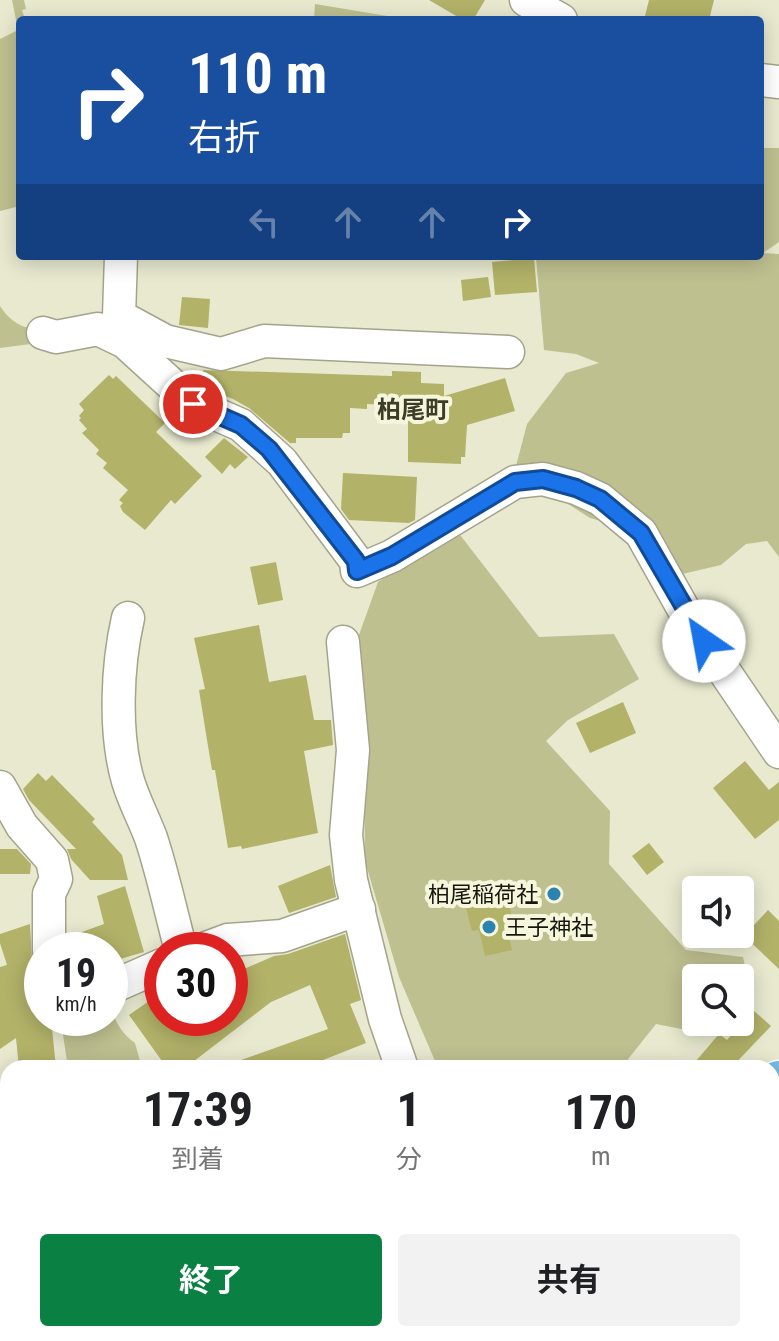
<!DOCTYPE html>
<html lang="ja">
<head>
<meta charset="utf-8">
<style>
  body { margin:0; font-family:"Roboto Condensed","Noto Sans JP",sans-serif; background:#f2f2f2; color:#202124; height:100vh; display:flex; flex-direction:column; font-size:30px; white-space:nowrap }
  * { box-sizing:border-box; margin:0 }
  p { font-size:26px; color:#757577 }
  .icon { flex:none; width:44px; height:44px; fill:none; stroke:currentColor; stroke-width:2; stroke-linecap:round; stroke-linejoin:round }
  .map { position:relative; flex:1; overflow:hidden }
  .details { position:absolute; left:0px; top:1060px; width:780px; height:282px; display:flex; flex-direction:column; background:#fff; border-radius:24px 24px 0 0; box-shadow:0 4px 20px #0003 }
  .details>* { flex:none }
  .hud { position:absolute; left:16px; top:16px; width:748px; height:244px; border-radius:8px; box-shadow:0 4px 20px #0003; background:#1a4fa0; color:#fff; overflow:hidden }
  .fabs { position:absolute; left:682px; top:876px; display:grid; gap:16px }
  .fabs a { display:grid; place-items:center; width:72px; height:72px; border-radius:8px; background:#fff; box-shadow:0 4px 20px #0003; font-size:40px }
  .speed { position:absolute; left:24px; top:932px; display:flex; gap:16px; font-size:40px; font-weight:700; text-align:center }
  .speed>* { display:grid; place-content:center; width:104px; height:104px; border-radius:50%; background:#fff; box-shadow:0 4px 20px #0003; line-height:1 }
  .speed small { font-size:20px; font-weight:400 }
  .speed .limit { border:12px solid #d22; background:#fff; color:#111 }
  .pin { position:absolute; display:grid; place-items:center; width:68px; height:68px; color:#fff; margin:-34px; border:4px solid #fff; border-radius:50%; box-shadow:0 2px 8px #0007 }
  .me { position:absolute; width:88px; margin:-44px; rotate:327deg; stroke-linejoin:round; filter:drop-shadow(0 0 6px #0008) }
  .turn { display:flex; align-items:center; gap:28px; height:168px; padding:0 40px; font-size:36px }
  .turn .icon { width:104px; height:104px; stroke-width:2.5 }
  .turn b { display:block; font-size:56px; line-height:68px }
  .lanes { display:flex; align-items:center; height:76px; padding:0 40px; background:#0003; justify-content:center; gap:40px; direction:ltr }
  .lanes .off { opacity:.35 }
  .eta { display:flex; justify-content:space-evenly; align-items:center; height:136px; text-align:center }
  .eta b { font-size:48px; font-weight:700; line-height:56px }
  .action { display:flex; gap:16px; margin-top:auto; padding:16px 40px }
  .action a { flex:1; height:92px; border-radius:8px; background:#0b8043; color:#fff; font-size:32px; font-weight:700; line-height:92px; text-align:center }
  .action a+a { background:#f2f2f2; color:#202124 }
  .map>svg:first-child { display:block }
  .built { fill:#dcddbb }
  .green { fill:#bfc090 }
  .building { fill:#b2b269 }
  .lines { fill:none; stroke-linecap:round; stroke-linejoin:round }
  .street-casing { stroke:#a4a48c; stroke-width:35 }
  .highway-casing { stroke:#fff; stroke-width:47 }
  .street { stroke:#fff; stroke-width:32 }
  .highway { stroke:#77bce6; stroke-width:44 }
  .route-casing { stroke:#114b97; stroke-width:20 }
  .route { stroke:#1a73e8; stroke-width:14 }
  .poi-dot { fill:#2b83b1; stroke:#f5f6dc; stroke-width:3 }
  .labels { text-anchor:middle; dominant-baseline:central; stroke-width:8; stroke-linejoin:round; paint-order:stroke }
  .poi-label { font-size:22px; fill:#16160d; stroke:#f5f6dc; text-anchor:end }
  .neighbourhood-label { font-size:24px; font-weight:bold; fill:#3d3d28; stroke:#f5f6dc }
</style>
</head>
<body>
<div class="map">
<svg width="779" height="1341" viewBox="0 0 779 1341">
  <rect width="100%" height="100%" fill="#e8e9cf"/>
  <polygon class="built" points="779,1145 779,1341 605,1341 611,1334 772,1334 772,1153"/>
  <g class="green">
    <polygon points="12,0 24,0 26,9 22,10 25,20 20,20 20,206 0,211 0,39 18,30"/>
    <polygon points="315,4 399,18 399,20 314,20"/>
    <polygon points="760,148 779,148 779,242 763,253 779,254 779,557 767,541 746,544 721,565 678,575 627,528 590,518 515,470 527,424 566,373 599,363 576,354 544,350 536,258 760,256"/>
    <path d="M0 306C7 317 18 327 31 328L46 342 0 348Z"/>
    <polygon points="457,531 539,637 614,634 639,679 568,720 546,741 610,811 609,864 686,950 743,957 754,1005 740,1017 740,978 696,978 696,1022 734,1022 717,1036 656,1024 621,1068 438,1068 399,977 365,861 364,749 355,646 378,582"/>
    <path d="M110 1003C114 1020 120 1032 135 1043L142 1068H68L62 1028 69 1018H110Z"/>
    <polygon points="8,1087 8,1130 0,1129 0,1097"/>
    <polygon points="8,1325 8,1334 193,1334 184,1341 0,1341 0,1335"/>
  </g>
  <g class="building">
    <polygon points="429,0 485,0 473,20 463,20"/>
    <polygon points="649,0 714,0 709,20 644,20"/>
    <polygon points="534,258 537,292 495,295 492,262"/>
    <polygon points="488,277 491,297 463,301 461,280"/>
    <polygon points="182,297 210,299 208,328 179,325"/>
    <polygon points="203,370 392,376 392,371 421,372 421,383 444,384 444,396 505,378 515,411 467,425 465,457 461,457 461,464 408,462 408,406 367,404 367,409 350,408 350,433 343,433 342,438 296,438 296,443 290,443 249,408 233,399 204,388"/>
    <polygon points="109,375 113,379 116,376 165,423 156,432 202,476 175,504 171,500 145,530 123,512 120,506 123,503 119,500 128,490 103,468 107,463 96,454 99,450 82,433 87,429 79,420 81,418 79,416 84,410 79,404"/>
    <polygon points="224,438 248,457 235,469 230,464 222,474 205,457"/>
    <polygon points="343,473 417,477 415,520 409,523 349,520 341,509"/>
    <polygon points="276,562 283,600 258,605 250,567"/>
    <polygon points="259,625 269,682 306,675 314,720 331,720 333,745 304,751 318,833 242,849 241,846 228,848 215,770 212,770 207,740 199,690 205,689 194,638"/>
    <polygon points="623,702 636,733 590,753 576,723"/>
    <polygon points="745,761 769,790 779,782 779,820 755,839 713,788"/>
    <polygon points="38,773 46,781 52,775 95,819 92,822 122,855 128,880 90,880 71,859 67,849 76,849 29,800 23,789"/>
    <polygon points="649,843 664,862 647,875 632,856"/>
    <polygon points="0,849 17,849 31,864 30,874 0,874"/>
    <polygon points="330,865 336,897 289,913 278,886"/>
    <polygon points="125,886 144,952 110,962 110,950 68,950 68,937 104,924 97,896"/>
    <polygon points="506,890 513,921 506,923 512,950 485,956 479,930 472,931 464,900"/>
    <polygon points="768,910 779,921 779,969 744,936"/>
    <polygon points="30,924 32,959 42,967 42,1018 51,1018 56,1068 19,1068 16,1038 0,1049 0,967 7,965 0,943 0,934"/>
    <polygon points="345,934 361,1000 350,1004 366,1043 303,1068 228,1068 227,1065 328,1029 310,985 271,1002 185,1068 167,1068 129,1015 162,992 162,1018 230,1018 230,975 274,956 288,954"/>
    <polygon points="753,1010 771,1026 731,1068 690,1068 719,1034 727,1040"/>
  </g>
  <g class="lines">
    <defs>
      <g id="street">
        <polyline points="526,0 561,20"/>
        <polyline points="760,80 779,82"/>
        <polyline points="121,256 119,316 165,341 221,354 264,341 508,352"/>
        <polyline points="43,333 56,337 98,329 125,342 193,404 241,425 282,462 356,561 357,571 392,556 515,482 543,479 576,488 600,499 641,533 689,619 779,752"/>
        <path d="M128 618C117 666 114 733 128 781 134 801 144 819 151 838 163 874 171 913 181 950"/>
        <polyline points="343,642 353,750 346,835 351,880 385,1019 402,1068"/>
        <polyline points="0,787 22,826 52,860 56,879 49,894 49,950"/>
        <polyline points="201,950 228,940 282,936 359,909"/>
        <polyline points="110,988 162,965"/>
      </g>
      <g id="highway">
        <polyline points="772,1091 779,1083"/>
        <polyline points="550,1341 557,1334"/>
      </g>
    </defs>
    <use href="#street" class="street-casing"/>
    <use href="#highway" class="highway-casing"/>
    <use href="#street" class="street"/>
    <use href="#highway" class="highway"/>
  </g>
  <g class="lines">
    <defs>
      <polyline id="route" points="193,404 241,425 269,449 356,561 357,571 392,556 515,482 543,479 576,488 600,499 641,533 704,641"/>
    </defs>
    <use href="#route" class="route-casing"/>
    <use href="#route" class="route"/>
  </g>
  <g class="poi-dot">
    <circle cx="554" cy="894" r="8"/>
    <circle cx="489" cy="927" r="8"/>
  </g>
  <g class="labels">
    <g class="poi-label">
      <text x="538" y="894">柏尾稲荷社</text>
      <text x="505" y="927" text-anchor="start">王子神社</text>
    </g>
    <g class="neighbourhood-label">
      <text x="413" y="410">柏尾町</text>
    </g>
  </g>
</svg>
<div class="fabs">
<a><svg class="icon" aria-label="sound" viewBox="0 0 24 24"><path d="M4 9h4l5-4v14l-5-4H4zM17 9q2 3 0 6"/></svg></a>
<a><svg class="icon" aria-label="search" viewBox="0 0 24 24"><circle cx="10" cy="10" r="6"/><path d="M15 15l6 6"/></svg></a>
</div>
<div class="speed"><div>19<small>km/h</small></div><div class="limit">30</div></div>
<div class="pin" style="left:193px;top:404px;background:#d93025"><svg class="icon" aria-label="arrive" viewBox="0 0 24 24"><path d="M6 21V4h12l-3 4 3 4H6"/></svg></div>
<svg class="me" style="left:704px;top:641px" viewBox="-20 -20 40 40"><circle r="19" fill="#fff"/><path d="M0-13L10 11 0 6-10 11z" fill="#1a73e8"/></svg>
<div class="hud">
<div class="turn"><svg class="icon" aria-label="right" viewBox="0 0 24 24"><path d="M7 20v-9h11M14 6l5 5-5 5"/></svg><div><b>110 m</b>右折</div></div>
<div class="lanes"><svg class="icon off" aria-label="left" viewBox="0 0 24 24"><path d="M17 20v-9H6M10 6l-5 5 5 5"/></svg><svg class="icon off" aria-label="ahead" viewBox="0 0 24 24"><path d="M12 20V5M6 11l6-6 6 6"/></svg><svg class="icon off" aria-label="ahead" viewBox="0 0 24 24"><path d="M12 20V5M6 11l6-6 6 6"/></svg><svg class="icon" aria-label="right" viewBox="0 0 24 24"><path d="M7 20v-9h11M14 6l5 5-5 5"/></svg></div>
</div>
<section class="details">
<div class="eta">
<div><b>17:39</b><p>到着</p></div>
<div><b>1</b><p>分</p></div>
<div><b>170</b><p>m</p></div>
</div>
<div class="action"><a>終了</a><a>共有</a></div>
</section>
</div>
</body>
</html>
